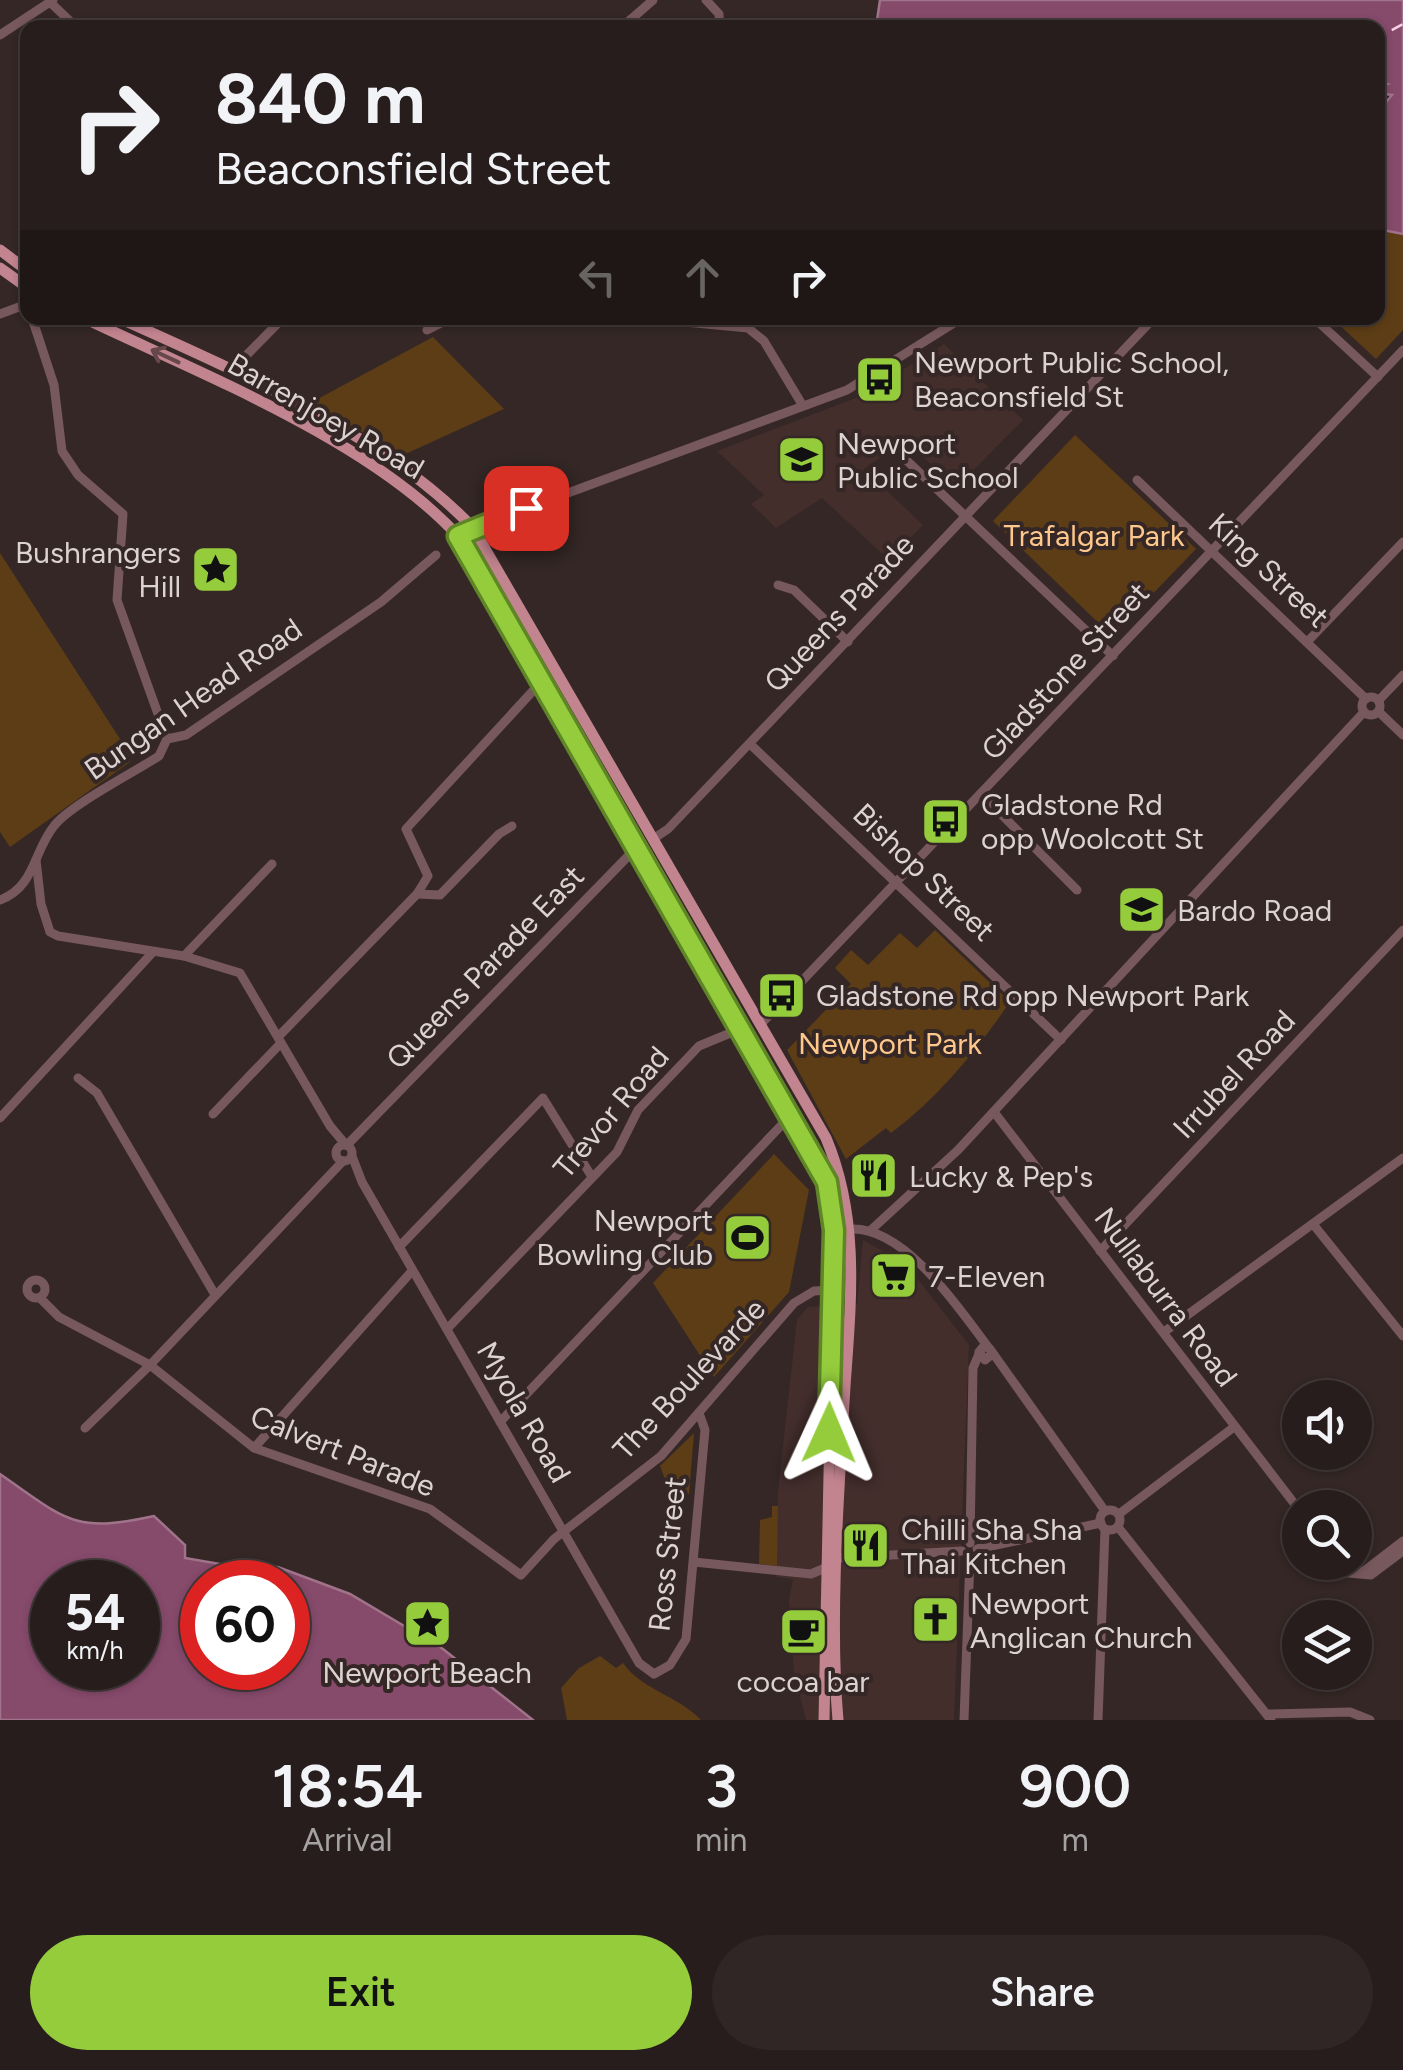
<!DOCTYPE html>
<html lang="en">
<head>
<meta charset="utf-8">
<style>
  body { margin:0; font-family:Figtree,sans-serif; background:#2f2625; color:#f1f3f6; height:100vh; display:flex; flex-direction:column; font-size:38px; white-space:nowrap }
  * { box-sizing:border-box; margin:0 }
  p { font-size:32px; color:#a4a2a3 }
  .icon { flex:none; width:55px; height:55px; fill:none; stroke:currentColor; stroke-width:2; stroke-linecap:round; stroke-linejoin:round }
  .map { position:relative; height:1720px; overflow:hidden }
  .side { display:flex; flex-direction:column; background:#271d1c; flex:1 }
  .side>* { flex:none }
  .top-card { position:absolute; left:20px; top:20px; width:1365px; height:305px; border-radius:20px; box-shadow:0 2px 8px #0004,0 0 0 2px #433b3b; background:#271d1c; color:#f1f3f6; overflow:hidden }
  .buttons { position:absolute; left:1282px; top:1380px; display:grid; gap:20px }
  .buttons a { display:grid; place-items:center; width:90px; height:90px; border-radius:50%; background:#271d1c; box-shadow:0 2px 8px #0004,0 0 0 2px #433b3b; font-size:50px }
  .speed { position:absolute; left:30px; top:1560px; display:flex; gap:20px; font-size:50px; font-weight:700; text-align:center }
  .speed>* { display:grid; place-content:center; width:130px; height:130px; border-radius:50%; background:#271d1c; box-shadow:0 2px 8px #0004,0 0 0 2px #433b3b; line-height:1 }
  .speed small { font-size:25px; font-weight:400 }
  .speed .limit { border:15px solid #d22; background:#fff; color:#111 }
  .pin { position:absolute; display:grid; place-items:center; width:85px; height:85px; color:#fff; margin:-42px; border-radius:20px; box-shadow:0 5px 15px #0006 }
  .me { position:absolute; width:110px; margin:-55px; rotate:1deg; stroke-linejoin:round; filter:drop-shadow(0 0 8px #0008) }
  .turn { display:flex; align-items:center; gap:35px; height:210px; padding:0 30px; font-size:45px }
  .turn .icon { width:130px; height:130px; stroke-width:2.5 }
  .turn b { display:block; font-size:70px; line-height:85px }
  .lanes { display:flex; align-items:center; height:95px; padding:0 30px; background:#0003; justify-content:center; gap:50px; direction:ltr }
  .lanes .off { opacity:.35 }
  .eta { display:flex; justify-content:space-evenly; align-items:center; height:170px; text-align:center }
  .eta b { font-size:60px; font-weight:600; line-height:70px }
  .action { display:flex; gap:20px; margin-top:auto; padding:20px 30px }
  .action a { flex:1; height:115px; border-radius:60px; background:#94cc3c; color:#111; font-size:40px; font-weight:600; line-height:115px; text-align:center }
  .action a+a { background:#2f2625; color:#f1f3f6 }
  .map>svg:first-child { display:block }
  .built { fill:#432e2c }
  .green { fill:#5d3d16 }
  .water { fill:#864a6b; stroke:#a0738a; stroke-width:2.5; fill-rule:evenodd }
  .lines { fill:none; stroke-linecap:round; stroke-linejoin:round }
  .ferry { stroke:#f8d3e5; stroke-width:2.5; stroke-dasharray:12 10; stroke-linecap:butt }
  .minor { stroke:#77585d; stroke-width:9 }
  .major { stroke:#c2848f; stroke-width:11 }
  .oneway { stroke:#66484a }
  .route-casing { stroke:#608527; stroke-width:25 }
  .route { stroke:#94cc3c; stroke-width:18 }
  .labels { text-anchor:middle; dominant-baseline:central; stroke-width:8; stroke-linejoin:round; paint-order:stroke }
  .poi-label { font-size:30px; fill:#dbd2d1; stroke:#342725; text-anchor:start }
  .street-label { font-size:30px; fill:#dbd2d1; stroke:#342725 }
  .park-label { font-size:30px; fill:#fec88d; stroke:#342725 }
</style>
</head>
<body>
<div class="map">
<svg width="1403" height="1720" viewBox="0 0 1403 1720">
  <rect width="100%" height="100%" fill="#342725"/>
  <g class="built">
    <polygon points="944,344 1023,420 956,488 905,440 864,469 923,525 889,560 822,498 776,528 751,504 764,495 717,451 861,396"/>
    <polygon points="863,1240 906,1264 969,1345 954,1720 806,1720 794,1672 789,1600 793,1579 776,1577 778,1491 797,1320 808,1307 857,1304"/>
  </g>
  <g class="green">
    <polygon points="1378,229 1403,234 1403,330 1376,359 1332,318 1378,318"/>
    <polygon points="433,337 504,409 401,456 312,402"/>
    <polygon points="1075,435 1196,549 1112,636 993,521"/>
    <polygon points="0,553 129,753 130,762 10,847 0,832"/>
    <path d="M935 930 1010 1002C976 1051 939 1097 891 1133L886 1128 846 1159 787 1050 851 984 835 968 851 950 868 965 900 933 917 948Z"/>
    <polygon points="774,1154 809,1190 789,1292 714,1377 653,1283"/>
    <polygon points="694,1433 689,1494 672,1498 660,1466"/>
    <polygon points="772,1506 778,1506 777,1566 759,1564 760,1520 772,1517"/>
    <path d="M600 1656 616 1668 623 1663C642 1690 677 1695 701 1720H567L561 1688 579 1668Z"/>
  </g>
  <g class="water">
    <polygon points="880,0 1403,0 1403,234 1378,229 1378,112 1392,95 1378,93 1378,86 1387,84 1378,81 1378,28 876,27"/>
    <path d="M0 1474C65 1519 73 1534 154 1516L185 1545V1558L243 1568 278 1567 350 1594 443 1649 533 1720H0ZM138 1582V1668H52V1582ZM202 1582H288V1668H202Z"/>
  </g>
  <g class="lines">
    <polyline class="ferry" points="1378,47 1390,31 1403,24"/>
    <g class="minor">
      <polyline points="706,0 719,14 720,28"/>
      <polyline points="50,2 77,28"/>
      <polyline points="621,28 653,0"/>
      <polyline points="0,35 53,0"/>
      <polyline points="0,314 27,304"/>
      <polyline points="32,318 54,385 62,451 78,475 123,514 117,600 167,739"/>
      <polyline points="643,318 748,328 764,341 803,406"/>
      <polyline points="1314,318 1378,377"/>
      <polyline points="427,330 451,318"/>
      <polyline points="233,369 283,318"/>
      <polyline points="903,457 1113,656"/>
      <polyline points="1137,480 1366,699"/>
      <polyline points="473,528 847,390 962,318"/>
      <polyline points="778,585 794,590 848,642"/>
      <polyline points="1309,640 1403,542"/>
      <circle cx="1371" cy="706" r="9"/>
      <polyline points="1379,700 1403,675"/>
      <polyline points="1379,712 1403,735"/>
      <polyline points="750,744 1061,1040"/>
      <polyline points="983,796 1077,890"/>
      <polyline points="653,839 668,829 1154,318"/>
      <polyline points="36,860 41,904 50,932 58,936 184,956 240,973 330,1126 346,1145"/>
      <polyline points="417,894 440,895 499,834 512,826"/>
      <path d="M0 900C35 887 33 852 54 826 70 805 133 773 159 756L167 739 186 735 381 602 436 555"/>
      <polyline points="184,956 272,864"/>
      <polyline points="761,1024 1403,350"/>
      <polyline points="278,1037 417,894 428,876 406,829 542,681"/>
      <polyline points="78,1078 97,1093 214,1293"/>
      <polyline points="994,1112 1300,1511"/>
      <polyline points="213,1114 281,1043"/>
      <polyline points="0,1118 153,952"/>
      <circle cx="344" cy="1153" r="8"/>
      <polyline points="347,1145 637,847"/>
      <polyline points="352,1156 362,1182 639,1663 654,1674 670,1665 686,1639 705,1430 699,1413"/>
      <polyline points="1313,1224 1403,1336"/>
      <path d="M851 1229C905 1227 958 1307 988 1347"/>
      <polyline points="871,1230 958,1150 1364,712"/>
      <polyline points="399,1247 543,1098 592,1177"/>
      <polyline points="1100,1251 1403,930"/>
      <circle cx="36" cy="1289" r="9"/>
      <polyline points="40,1298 59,1317 150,1365 254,1448 430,1509 521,1575 554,1539 661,1456 794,1303 814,1291 832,1290"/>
      <polyline points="447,1329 617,1152 638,1110 699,1046 740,1029"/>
      <polyline points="1164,1332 1403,1158"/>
      <polyline points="992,1354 985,1360 979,1352 984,1346 990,1349 1105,1511"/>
      <polyline points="500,1422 791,1115"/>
      <polyline points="85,1428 150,1365 343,1161"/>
      <polyline points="254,1448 412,1271"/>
      <circle cx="1110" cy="1520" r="10"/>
      <polyline points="1119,1514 1234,1427"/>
      <polyline points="1118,1527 1271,1720"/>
      <polyline points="970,1543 973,1368 979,1354"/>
      <polyline points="977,1549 1101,1523"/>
      <polyline points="839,1558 962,1551"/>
      <polyline points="694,1562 811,1574 825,1568"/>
      <polyline points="1340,1562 1348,1573 1371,1575 1403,1551"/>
      <polyline points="1356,1572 1364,1571 1403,1541"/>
      <polyline points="1267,1714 1350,1712 1370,1720"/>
      <polyline points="964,1720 970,1558"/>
      <polyline points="1098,1720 1105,1529"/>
    </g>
    <g class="major">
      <polyline points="0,250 28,271"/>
      <polyline points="0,268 28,288"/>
      <path d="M84 318C201 374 370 440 458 536L820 1163 834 1230 824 1720"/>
      <path d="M119 318C233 369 388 437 473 528L826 1138C860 1219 851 1301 845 1386 839 1489 829 1618 838 1720"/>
    </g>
  </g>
  <defs><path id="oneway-shaft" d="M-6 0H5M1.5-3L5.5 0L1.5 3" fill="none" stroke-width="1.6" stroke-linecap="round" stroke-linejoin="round" transform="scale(2.5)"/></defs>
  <use class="oneway" href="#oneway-shaft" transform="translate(165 356) rotate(-155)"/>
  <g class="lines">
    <defs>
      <polyline id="route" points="526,508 458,536 827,1182 834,1230 829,1433"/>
    </defs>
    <use href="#route" class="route-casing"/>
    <use href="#route" class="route"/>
  </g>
  <defs>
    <symbol id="bus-square" viewBox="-11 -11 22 22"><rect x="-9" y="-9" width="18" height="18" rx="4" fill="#94cc3c" stroke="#342725"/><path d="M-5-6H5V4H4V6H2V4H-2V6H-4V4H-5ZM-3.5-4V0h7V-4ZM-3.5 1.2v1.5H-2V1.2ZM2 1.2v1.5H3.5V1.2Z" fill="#111"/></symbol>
    <symbol id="school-square" viewBox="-11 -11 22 22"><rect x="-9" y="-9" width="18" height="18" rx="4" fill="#94cc3c" stroke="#342725"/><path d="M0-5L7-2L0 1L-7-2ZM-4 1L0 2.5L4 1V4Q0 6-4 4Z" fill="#111"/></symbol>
    <symbol id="sight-square" viewBox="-11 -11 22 22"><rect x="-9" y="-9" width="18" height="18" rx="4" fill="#94cc3c" stroke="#342725"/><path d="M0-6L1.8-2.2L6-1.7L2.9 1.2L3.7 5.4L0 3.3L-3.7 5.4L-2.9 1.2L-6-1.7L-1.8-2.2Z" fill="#111"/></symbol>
    <symbol id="restaurant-square" viewBox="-11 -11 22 22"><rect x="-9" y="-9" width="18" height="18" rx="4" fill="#94cc3c" stroke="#342725"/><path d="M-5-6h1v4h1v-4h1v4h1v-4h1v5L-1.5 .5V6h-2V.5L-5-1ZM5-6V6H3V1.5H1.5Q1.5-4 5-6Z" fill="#111"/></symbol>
    <symbol id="stadium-square" viewBox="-11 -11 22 22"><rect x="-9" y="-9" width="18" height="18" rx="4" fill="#94cc3c" stroke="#342725"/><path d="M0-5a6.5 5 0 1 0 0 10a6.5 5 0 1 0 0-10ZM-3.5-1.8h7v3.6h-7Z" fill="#111"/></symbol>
    <symbol id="supermarket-square" viewBox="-11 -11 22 22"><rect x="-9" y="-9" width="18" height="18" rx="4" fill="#94cc3c" stroke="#342725"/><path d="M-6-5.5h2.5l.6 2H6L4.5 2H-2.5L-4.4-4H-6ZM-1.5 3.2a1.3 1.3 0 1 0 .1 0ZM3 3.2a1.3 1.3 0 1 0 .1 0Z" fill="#111"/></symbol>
    <symbol id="church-square" viewBox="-11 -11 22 22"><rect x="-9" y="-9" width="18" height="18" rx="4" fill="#94cc3c" stroke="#342725"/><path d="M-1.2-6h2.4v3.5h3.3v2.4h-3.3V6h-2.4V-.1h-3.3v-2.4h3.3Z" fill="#111"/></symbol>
    <symbol id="cafe-square" viewBox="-11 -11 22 22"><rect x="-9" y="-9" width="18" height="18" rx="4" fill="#94cc3c" stroke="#342725"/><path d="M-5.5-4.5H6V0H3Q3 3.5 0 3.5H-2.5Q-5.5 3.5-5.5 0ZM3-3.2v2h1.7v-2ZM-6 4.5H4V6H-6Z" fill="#111"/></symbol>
  </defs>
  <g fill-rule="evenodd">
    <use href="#bus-square" x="852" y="352" width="55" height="55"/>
    <use href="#school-square" x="774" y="432" width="55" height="55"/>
    <use href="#sight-square" x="188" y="542" width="55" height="55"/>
    <use href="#bus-square" x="918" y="794" width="55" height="55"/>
    <use href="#school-square" x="1114" y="882" width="55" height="55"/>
    <use href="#bus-square" x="754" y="968" width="55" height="55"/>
    <use href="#restaurant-square" x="846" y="1148" width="55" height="55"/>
    <use href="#stadium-square" x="720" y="1210" width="55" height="55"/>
    <use href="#supermarket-square" x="866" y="1248" width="55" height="55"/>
    <use href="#restaurant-square" x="838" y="1518" width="55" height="55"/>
    <use href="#church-square" x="908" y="1592" width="55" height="55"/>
    <use href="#sight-square" x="400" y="1596" width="55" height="55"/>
    <use href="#cafe-square" x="776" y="1604" width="55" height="55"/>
  </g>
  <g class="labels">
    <g class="poi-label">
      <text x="914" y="362">Newport Public School,<tspan x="914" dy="34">Beaconsfield St</tspan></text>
      <text x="837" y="443">Newport<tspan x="837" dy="34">Public School</tspan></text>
      <text x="181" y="552" text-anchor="end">Bushrangers<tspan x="181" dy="34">Hill</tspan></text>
      <text x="981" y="804">Gladstone Rd<tspan x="981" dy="34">opp Woolcott St</tspan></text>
      <text x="1177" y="910">Bardo Road</text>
      <text x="816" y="995">Gladstone Rd opp Newport Park</text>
      <text x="909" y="1176">Lucky &amp; Pep's</text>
      <text x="713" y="1220" text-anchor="end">Newport<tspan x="713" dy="34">Bowling Club</tspan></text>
      <text x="928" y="1276">7-Eleven</text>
      <text x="901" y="1529">Chilli Sha Sha<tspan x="901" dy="34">Thai Kitchen</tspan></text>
      <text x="970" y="1603">Newport<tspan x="970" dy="34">Anglican Church</tspan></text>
      <text x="427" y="1672" text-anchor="middle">Newport Beach</text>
      <text x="803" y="1681" text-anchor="middle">cocoa bar</text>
    </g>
    <g class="street-label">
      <text transform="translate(326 416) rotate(30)">Barrenjoey Road</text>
      <text transform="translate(1269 570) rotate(43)">King Street</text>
      <text transform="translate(839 613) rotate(-47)">Queens Parade</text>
      <text transform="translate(1065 671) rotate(-47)">Gladstone Street</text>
      <text transform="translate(193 699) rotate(-35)">Bungan Head Road</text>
      <text transform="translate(924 872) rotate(44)">Bishop Street</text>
      <text transform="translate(485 967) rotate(-46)">Queens Parade East</text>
      <text transform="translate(1234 1074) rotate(-47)">Irrubel Road</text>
      <text transform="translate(611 1112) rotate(-50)">Trevor Road</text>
      <text transform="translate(1166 1297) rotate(53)">Nullaburra Road</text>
      <text transform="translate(689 1379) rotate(-47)">The Boulevarde</text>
      <text transform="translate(524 1412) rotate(60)">Myola Road</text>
      <text transform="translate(343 1451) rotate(22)">Calvert Parade</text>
      <text transform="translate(667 1554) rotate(-84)">Ross Street</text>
    </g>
    <g class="park-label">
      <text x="1094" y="535">Trafalgar Park</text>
      <text x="890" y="1043">Newport Park</text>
    </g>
  </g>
</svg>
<div class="buttons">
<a><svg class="icon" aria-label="sound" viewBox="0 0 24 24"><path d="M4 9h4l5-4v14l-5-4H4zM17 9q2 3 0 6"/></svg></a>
<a><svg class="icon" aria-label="search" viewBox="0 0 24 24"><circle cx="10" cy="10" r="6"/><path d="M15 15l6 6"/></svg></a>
<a><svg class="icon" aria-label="layers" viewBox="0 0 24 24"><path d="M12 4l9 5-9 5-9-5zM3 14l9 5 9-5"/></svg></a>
</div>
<div class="speed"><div>54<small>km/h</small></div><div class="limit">60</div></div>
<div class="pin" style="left:526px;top:508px;background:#d93025"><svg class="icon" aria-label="arrive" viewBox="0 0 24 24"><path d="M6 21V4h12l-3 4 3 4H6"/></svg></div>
<svg class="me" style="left:829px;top:1433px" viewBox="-20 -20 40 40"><path d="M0-17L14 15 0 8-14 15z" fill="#94cc3c" stroke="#fff" stroke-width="4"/></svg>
<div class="top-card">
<div class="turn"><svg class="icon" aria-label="right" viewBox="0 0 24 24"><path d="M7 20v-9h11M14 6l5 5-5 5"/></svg><div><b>840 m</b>Beaconsfield Street</div></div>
<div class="lanes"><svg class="icon off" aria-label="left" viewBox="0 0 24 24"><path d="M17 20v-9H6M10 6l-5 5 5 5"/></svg><svg class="icon off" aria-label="ahead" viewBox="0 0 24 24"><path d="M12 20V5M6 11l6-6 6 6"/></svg><svg class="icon" aria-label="right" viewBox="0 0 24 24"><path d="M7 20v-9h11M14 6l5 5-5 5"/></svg></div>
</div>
</div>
<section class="side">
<div class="eta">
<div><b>18:54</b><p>Arrival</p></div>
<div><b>3</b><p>min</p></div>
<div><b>900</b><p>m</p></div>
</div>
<div class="action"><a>Exit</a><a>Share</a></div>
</section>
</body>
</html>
